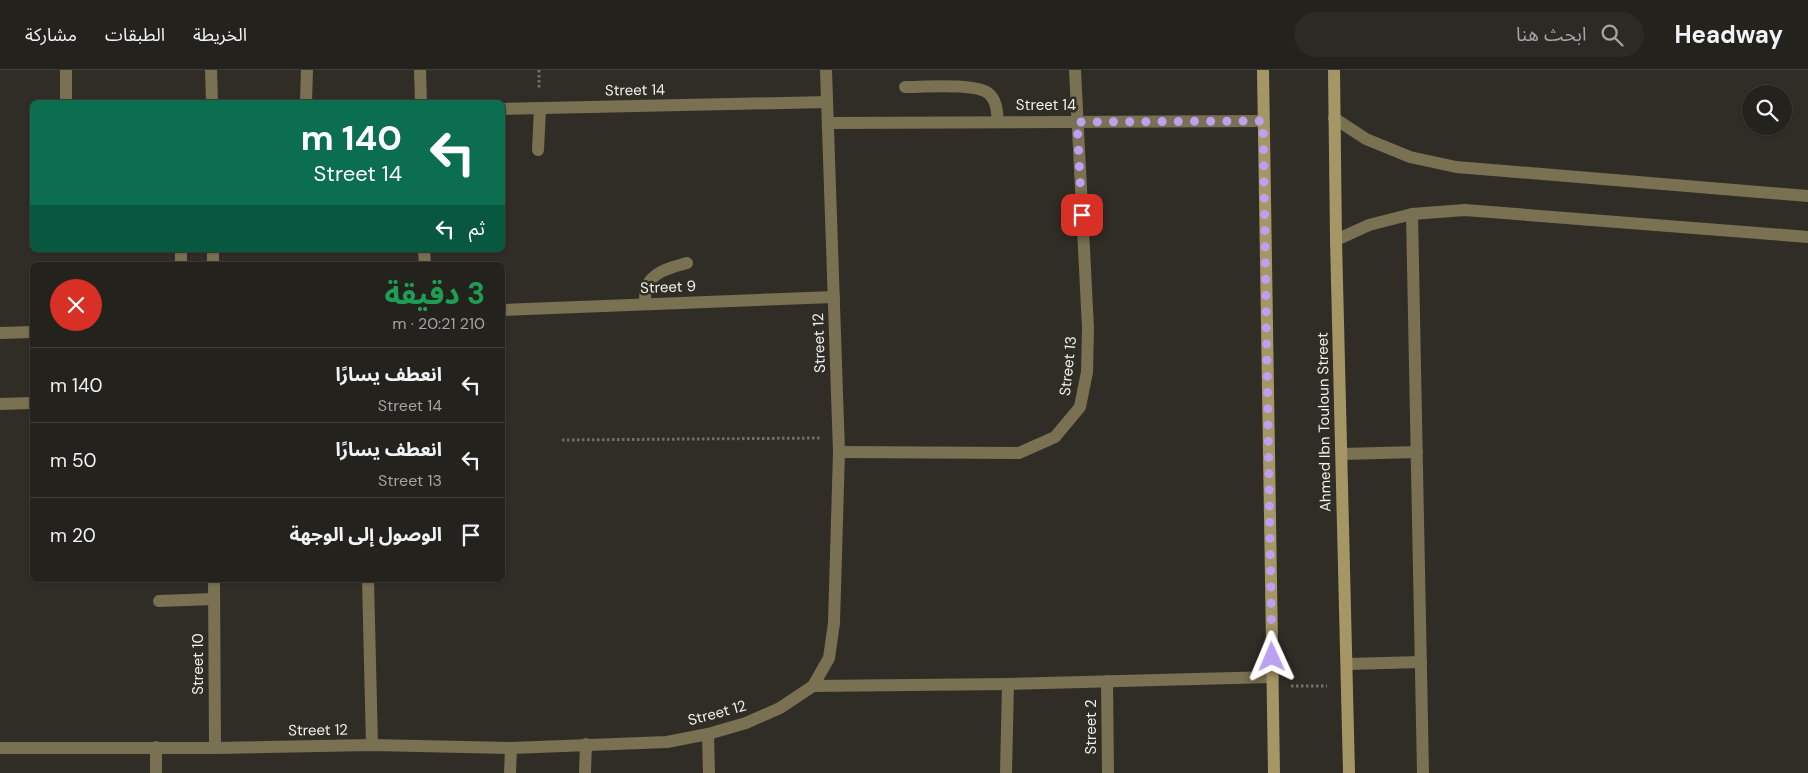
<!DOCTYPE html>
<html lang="ar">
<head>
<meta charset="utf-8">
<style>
  body { margin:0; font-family:"DM Sans","Noto Sans Arabic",sans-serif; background:#2b2a25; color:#f1f3f6; direction:rtl; height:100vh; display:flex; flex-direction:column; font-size:19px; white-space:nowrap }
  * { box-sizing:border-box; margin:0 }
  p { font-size:16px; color:#a3a4a3 }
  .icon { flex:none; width:28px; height:28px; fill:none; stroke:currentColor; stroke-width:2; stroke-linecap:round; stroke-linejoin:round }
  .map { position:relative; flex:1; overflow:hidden; direction:ltr }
  .side { position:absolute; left:30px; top:192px; width:475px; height:320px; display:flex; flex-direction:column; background:#23221c; border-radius:8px; box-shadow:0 1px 4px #0004,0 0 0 1px #403f3b; direction:rtl }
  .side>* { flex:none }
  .guide { position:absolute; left:30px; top:30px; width:475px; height:152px; border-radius:8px; box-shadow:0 1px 4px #0004,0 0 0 1px #403f3b; direction:rtl; background:#0b6e4f; color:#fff; overflow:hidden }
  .fabs { position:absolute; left:1742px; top:15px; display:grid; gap:10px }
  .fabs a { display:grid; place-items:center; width:50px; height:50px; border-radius:50%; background:#23221c; box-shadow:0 1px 4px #0004,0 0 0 1px #403f3b; font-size:25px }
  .pin { position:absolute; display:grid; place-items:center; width:42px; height:42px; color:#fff; margin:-21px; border-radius:10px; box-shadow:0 2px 8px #0006 }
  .me { position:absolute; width:55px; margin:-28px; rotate:359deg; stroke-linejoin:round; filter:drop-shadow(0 0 4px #0008) }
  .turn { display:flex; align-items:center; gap:18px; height:105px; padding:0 20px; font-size:22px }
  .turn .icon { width:65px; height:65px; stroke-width:2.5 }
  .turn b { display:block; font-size:35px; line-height:42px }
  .then { display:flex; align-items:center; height:48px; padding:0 20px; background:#0003; gap:10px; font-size:19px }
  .round { display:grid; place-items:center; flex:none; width:52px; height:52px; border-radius:26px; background:#2b2a25 }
  .summary { display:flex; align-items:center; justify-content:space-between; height:85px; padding:0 20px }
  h1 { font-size:30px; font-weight:700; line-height:38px; color:#1e9e55 }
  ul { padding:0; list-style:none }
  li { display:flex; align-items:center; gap:15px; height:75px; padding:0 20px; border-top:1px solid #403f3b }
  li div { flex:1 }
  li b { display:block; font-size:19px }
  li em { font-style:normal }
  header { display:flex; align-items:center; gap:30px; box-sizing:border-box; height:70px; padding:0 25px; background:#23221c; border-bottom:1px solid #403f3b }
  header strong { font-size:24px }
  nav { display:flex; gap:28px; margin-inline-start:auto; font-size:18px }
  .search { width:350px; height:45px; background:#2b2a25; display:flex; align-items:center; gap:12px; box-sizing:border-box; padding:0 18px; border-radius:28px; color:#a3a4a3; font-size:19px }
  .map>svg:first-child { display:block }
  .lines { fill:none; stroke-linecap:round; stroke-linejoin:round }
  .path { stroke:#706e68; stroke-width:3; stroke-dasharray:2.5 2.5; stroke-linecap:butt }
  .lane { stroke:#797152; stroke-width:12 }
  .street { stroke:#797152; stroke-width:12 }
  .secondary { stroke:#a59665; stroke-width:12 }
  .route { stroke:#bca0f2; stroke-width:9; stroke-dasharray:0 16.2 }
  .labels { text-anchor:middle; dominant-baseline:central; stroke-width:5; stroke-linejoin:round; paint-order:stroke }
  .street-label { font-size:15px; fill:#f3f1ed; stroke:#2f2d26 }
</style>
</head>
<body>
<header>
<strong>Headway</strong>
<div class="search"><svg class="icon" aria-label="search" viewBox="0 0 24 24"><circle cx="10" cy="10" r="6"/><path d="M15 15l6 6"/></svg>ابحث هنا</div>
<nav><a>الخريطة</a><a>الطبقات</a><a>مشاركة</a></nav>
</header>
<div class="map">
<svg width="1808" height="703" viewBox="0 0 1808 703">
  <rect width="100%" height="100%" fill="#2f2d26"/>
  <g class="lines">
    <g class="path">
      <polyline points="539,0 539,19"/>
      <polyline points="562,370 821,368"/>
      <polyline points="1291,616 1327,616"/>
    </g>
    <g class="lane">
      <polyline points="66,0 66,32"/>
      <path d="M905 17C924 17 974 13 988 23 997 30 997 42 998 52"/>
      <polyline points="306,32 307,0"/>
      <polyline points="538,80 540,38"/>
      <polyline points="1412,144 1423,703"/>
      <polyline points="181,180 181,195"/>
      <path d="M645 234C645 229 645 222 646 218 652 201 673 197 687 193"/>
      <polyline points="0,334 32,333"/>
      <polyline points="1342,384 1417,382"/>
      <polyline points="159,531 214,529"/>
      <polyline points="1347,594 1421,592"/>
      <polyline points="708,664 709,703"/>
      <polyline points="510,703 511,678"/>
      <polyline points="585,703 586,674"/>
      <polyline points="1006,703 1008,614"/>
    </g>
    <g class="street">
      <polyline points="211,0 212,32"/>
      <polyline points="420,0 421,32"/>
      <polyline points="502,39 827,32"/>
      <polyline points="1334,48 1366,69 1410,87 1456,97 1808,126"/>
      <polyline points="828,53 1263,51"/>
      <polyline points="1336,170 1369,155 1412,144 1465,140 1808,167"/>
      <polyline points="213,180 213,195"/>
      <polyline points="424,180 425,195"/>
      <polyline points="502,240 834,227"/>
      <polyline points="0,263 32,262"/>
      <polyline points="839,382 1019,383 1055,367 1080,337 1087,302 1088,258 1075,0"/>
      <polyline points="214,510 215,678"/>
      <polyline points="368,510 372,675"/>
      <polyline points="1107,611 1108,703"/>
      <polyline points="813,616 1008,614 1273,607"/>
      <polyline points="0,678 215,678 372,675 511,678 667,672 708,664 746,653 780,638 813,616 829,588 834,553 839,382 826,0"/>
      <polyline points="156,703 156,677"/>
    </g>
    <g class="secondary">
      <polyline points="1263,0 1274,703"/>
      <polyline points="1334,0 1336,170 1349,703"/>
    </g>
  </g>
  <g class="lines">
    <polyline class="route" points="1082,145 1077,52 1263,51 1272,587"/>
  </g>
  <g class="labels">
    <g class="street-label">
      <text transform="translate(635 20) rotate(-1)">Street 14</text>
      <text x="1046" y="35">Street 14</text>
      <text transform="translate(668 217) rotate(-2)">Street 9</text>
      <text transform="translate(819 273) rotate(-92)">Street 12</text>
      <text transform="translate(1068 296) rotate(-84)">Street 13</text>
      <text transform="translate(1324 352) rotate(-91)">Ahmed Ibn Touloun Street</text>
      <text transform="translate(198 594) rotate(-90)">Street 10</text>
      <text transform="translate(717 643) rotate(-15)">Street 12</text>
      <text transform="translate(1091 657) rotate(-90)">Street 2</text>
      <text transform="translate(318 660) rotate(-1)">Street 12</text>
    </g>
  </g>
</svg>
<div class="fabs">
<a><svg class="icon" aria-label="search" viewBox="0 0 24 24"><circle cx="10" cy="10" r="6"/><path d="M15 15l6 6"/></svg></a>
</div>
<div class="pin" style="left:1082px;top:145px;background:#d93025"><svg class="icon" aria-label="arrive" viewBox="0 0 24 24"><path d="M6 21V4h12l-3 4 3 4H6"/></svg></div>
<svg class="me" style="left:1272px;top:587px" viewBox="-20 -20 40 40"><path d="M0-17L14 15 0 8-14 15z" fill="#bca0f2" stroke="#fff" stroke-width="4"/></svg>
<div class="guide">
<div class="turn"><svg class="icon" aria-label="left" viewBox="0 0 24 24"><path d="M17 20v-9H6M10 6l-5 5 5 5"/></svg><div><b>140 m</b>Street 14</div></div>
<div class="then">ثم<svg class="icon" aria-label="left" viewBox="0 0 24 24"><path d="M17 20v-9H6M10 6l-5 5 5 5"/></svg></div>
</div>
<section class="side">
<div class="summary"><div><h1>3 دقيقة</h1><p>210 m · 20:21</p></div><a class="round" style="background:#d93025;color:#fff"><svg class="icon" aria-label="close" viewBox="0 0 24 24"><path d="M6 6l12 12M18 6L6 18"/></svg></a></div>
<ul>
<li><svg class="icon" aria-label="left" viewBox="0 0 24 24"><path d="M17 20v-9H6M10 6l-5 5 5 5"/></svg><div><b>انعطف يسارًا</b><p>Street 14</p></div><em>140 m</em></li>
<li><svg class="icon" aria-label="left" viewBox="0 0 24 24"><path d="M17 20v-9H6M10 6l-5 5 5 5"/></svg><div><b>انعطف يسارًا</b><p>Street 13</p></div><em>50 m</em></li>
<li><svg class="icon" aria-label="arrive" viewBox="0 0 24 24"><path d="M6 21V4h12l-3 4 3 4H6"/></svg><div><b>الوصول إلى الوجهة</b></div><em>20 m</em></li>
</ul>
</section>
</div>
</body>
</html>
